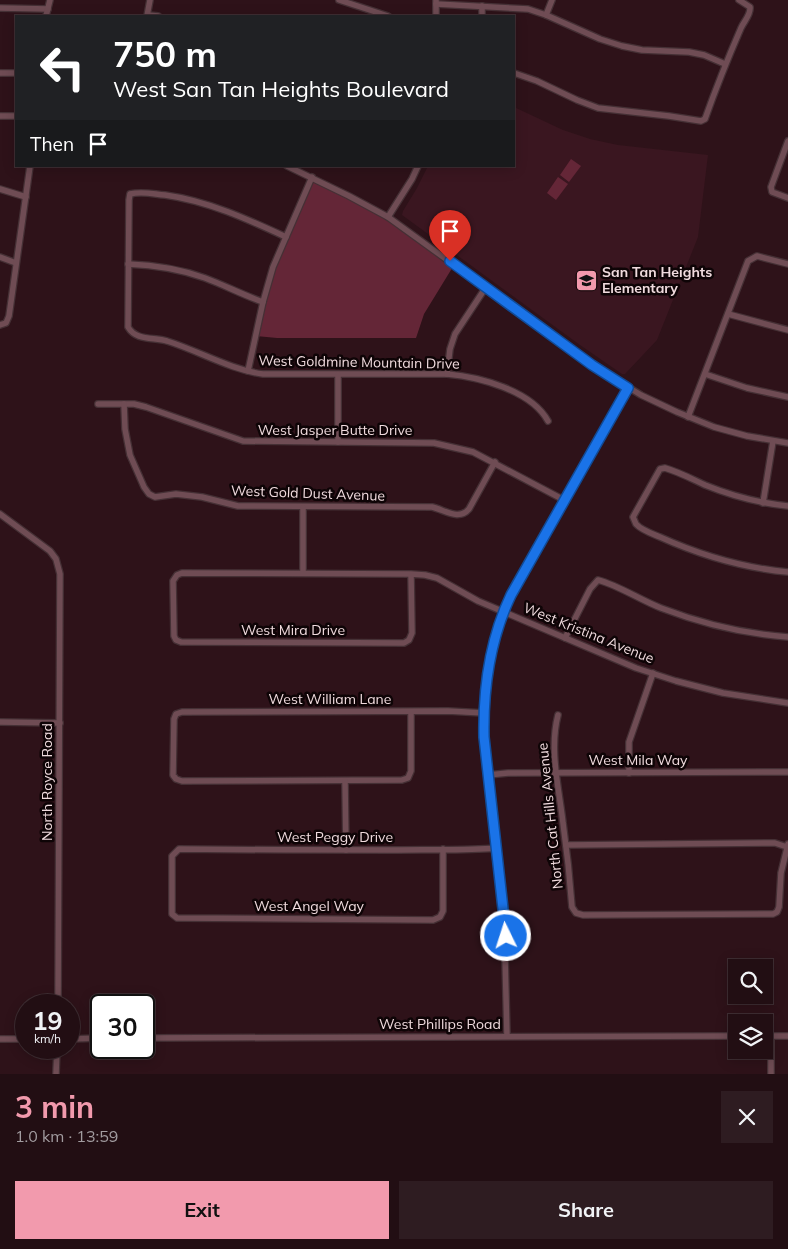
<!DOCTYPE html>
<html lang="en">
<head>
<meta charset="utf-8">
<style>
  body { margin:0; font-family:Mulish,sans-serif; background:#2e1c21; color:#f1f3f6; height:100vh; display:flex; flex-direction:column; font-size:19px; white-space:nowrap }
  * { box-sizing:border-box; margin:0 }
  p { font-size:16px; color:#a29ca0 }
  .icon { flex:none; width:28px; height:28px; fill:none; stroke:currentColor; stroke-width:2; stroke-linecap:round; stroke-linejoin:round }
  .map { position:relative; height:1074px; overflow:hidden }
  .panel { display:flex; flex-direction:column; background:#220e13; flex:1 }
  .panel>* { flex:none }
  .guide { position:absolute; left:15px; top:15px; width:500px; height:152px; border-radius:0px; box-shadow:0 2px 12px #0003,0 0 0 1px #3f2e33; background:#202124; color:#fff; overflow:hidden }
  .fabs { position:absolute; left:728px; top:959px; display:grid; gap:10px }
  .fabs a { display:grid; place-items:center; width:45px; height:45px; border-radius:0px; background:#220e13; box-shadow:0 2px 12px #0003,0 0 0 1px #3f2e33; font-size:25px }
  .speed { position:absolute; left:15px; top:994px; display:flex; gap:10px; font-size:25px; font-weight:700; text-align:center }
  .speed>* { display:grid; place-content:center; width:65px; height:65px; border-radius:50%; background:#220e13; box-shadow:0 2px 12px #0003,0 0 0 1px #3f2e33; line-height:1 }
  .speed small { font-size:12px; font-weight:400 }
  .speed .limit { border:2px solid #111; border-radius:8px; background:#fff; color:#111 }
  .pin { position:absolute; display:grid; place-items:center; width:42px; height:42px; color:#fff; margin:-51px -21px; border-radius:50% 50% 50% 0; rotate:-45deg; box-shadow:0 0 5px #0007 }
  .pin .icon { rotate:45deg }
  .me { position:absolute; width:55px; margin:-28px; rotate:356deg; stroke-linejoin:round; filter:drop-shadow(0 0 4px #0008) }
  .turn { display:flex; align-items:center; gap:18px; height:105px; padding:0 15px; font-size:22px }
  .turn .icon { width:65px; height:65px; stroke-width:2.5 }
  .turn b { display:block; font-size:35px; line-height:42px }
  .then { display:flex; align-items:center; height:48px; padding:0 15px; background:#0003; gap:10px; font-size:19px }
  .round { display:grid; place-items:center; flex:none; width:52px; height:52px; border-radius:0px; background:#2e1c21 }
  .overview { display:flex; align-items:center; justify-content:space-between; height:85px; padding:0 15px }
  h1 { font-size:30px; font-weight:700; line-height:38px; color:#f29aad }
  .primary-button { display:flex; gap:10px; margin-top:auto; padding:10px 15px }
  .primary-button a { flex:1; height:58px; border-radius:0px; background:#f29aad; color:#111; font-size:20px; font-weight:700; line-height:58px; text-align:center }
  .primary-button a+a { background:#2e1c21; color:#f1f3f6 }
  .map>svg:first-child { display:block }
  .built { fill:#3a1620 }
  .green { fill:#642637 }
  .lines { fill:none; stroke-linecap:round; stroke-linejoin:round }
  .minor-casing { stroke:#453035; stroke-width:8 }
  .minor { stroke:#6f4c54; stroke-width:5.5 }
  .route-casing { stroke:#114b97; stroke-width:12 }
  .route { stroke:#1a73e8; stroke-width:9 }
  .labels { text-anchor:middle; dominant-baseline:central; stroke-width:5; stroke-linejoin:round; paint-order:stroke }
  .poi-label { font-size:14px; font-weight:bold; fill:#f0dbde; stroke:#0e0406; text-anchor:start }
  .street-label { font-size:14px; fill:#f0dbde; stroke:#0e0406 }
</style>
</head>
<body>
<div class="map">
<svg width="788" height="1074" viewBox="0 0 788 1074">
  <rect width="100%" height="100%" fill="#2e1219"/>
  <polygon class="built" points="514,107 563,130 590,139 618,145 708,155 698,237 657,340 625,374 622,374 580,345 402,215 403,211 417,188 428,166 514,166"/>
  <g class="green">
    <polygon points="571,159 581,166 569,182 560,175"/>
    <polygon points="312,177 388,217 454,265 424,314 416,338 277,338 256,336 268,280"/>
    <polygon points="558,177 568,184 556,200 547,193"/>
  </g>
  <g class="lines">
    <defs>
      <g id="minor">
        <polyline points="339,0 388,16"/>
        <polyline points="436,4 528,9 546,15 600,39 622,46 642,50 689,52 704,55 725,64"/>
        <polyline points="0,8 48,9"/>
        <polyline points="148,15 158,16"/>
        <polyline points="546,15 552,0"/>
        <polyline points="46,16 50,0"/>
        <polyline points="147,16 150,0"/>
        <polyline points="436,16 436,0"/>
        <polyline points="482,16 482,6"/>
        <polyline points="0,73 16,73"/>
        <path d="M514 73 537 81 577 100 598 108 669 116 701 121 705 119C716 88 728 58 741 28 744 21 751 15 750 7L739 0"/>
        <polyline points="0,116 16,116"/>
        <polyline points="788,141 771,187 772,192 788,198"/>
        <polyline points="287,166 349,196 388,217 592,365 641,395 677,412 714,427 747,436 788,443"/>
        <polyline points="0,189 26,197"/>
        <polyline points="388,217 412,179 418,166"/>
        <path d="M286 237C247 219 208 201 165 195 153 194 142 191 130 194L129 200 128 327C136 341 153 337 167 341 199 351 231 370 263 374H447C479 377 531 390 548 421"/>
        <polyline points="0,257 16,263"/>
        <path d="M128 264C154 265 180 269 205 278 224 285 243 295 263 302"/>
        <polyline points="728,314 788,330"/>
        <polyline points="0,325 6,323 9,316 30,166"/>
        <polyline points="248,371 263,302 273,267 312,177"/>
        <polyline points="447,374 450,349 455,334 486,287"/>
        <polyline points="705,374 747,388 788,397"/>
        <polyline points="338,375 338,442"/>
        <polyline points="98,404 134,404 146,407 243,441 434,443 473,452 564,500"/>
        <path d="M124 404 125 429 130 455 144 487 149 494 155 497 176 494 202 497 238 506 432 507C445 510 459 521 469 509L495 462"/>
        <polyline points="688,417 748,261 757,256 788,264"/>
        <polyline points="763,503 773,441"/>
        <path d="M788 506C759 503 732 496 705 485 692 479 679 472 665 468L660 469 633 517C634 519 635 522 636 524 641 530 653 534 660 537 700 555 744 568 788 572"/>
        <polyline points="303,508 303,573"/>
        <polyline points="0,514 50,551 56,559 60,574 58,1005"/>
        <polyline points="411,574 412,633 409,640 404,643 181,642 176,640 174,636 173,581 177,575 182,573 411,574 425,575 437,578 478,601 636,668 676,681 723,693 788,703"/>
        <path d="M565 638 590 589 598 580C620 586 640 600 661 608 700 623 746 634 788 637"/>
        <polyline points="411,712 411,771 408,778 402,780 182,781 176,779 173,775 174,719 176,714 182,712 448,711 484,713"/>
        <path d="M558 715C549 750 559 788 563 823 567 851 570 879 572 907L576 913 583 915 773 914 777 912 779 907 781 873 788 844"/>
        <polyline points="0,722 60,723"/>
        <polyline points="629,773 629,742 653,673"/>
        <polyline points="488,775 508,773 788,772"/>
        <polyline points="345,781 346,850"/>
        <polyline points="566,845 775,843 787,847"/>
        <path d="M443 849V911L440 917 433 920 177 918 172 914V856L179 849C250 850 322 850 393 850 427 849 462 851 496 848"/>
        <path d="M507 1036 504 916 485 737C483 689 490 639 511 595L629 388"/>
        <polyline points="764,1036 788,1036"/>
        <polyline points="771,1036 771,1074"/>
        <polyline points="144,1038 736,1036"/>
        <polyline points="0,1039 26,1039"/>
        <polyline points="69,1039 101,1038"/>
        <polyline points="56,1074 57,1048"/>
      </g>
    </defs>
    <use href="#minor" class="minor-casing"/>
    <use href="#minor" class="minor"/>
  </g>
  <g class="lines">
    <defs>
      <path id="route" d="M450 261 592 365 628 388 511 595C490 639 483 689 484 737L506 936"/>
    </defs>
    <use href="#route" class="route-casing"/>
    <use href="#route" class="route"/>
  </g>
  <defs>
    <symbol id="school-square" viewBox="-11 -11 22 22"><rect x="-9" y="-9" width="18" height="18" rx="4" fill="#f29aad" stroke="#0e0406"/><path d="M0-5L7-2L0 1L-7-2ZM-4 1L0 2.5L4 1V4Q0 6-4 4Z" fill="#111"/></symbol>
  </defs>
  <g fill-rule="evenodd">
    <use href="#school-square" x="574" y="268" width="25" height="25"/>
  </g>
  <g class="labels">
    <g class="poi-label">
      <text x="602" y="272">San Tan Heights<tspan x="602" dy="16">Elementary</tspan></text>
    </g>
    <g class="street-label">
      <text transform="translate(359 362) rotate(1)">West Goldmine Mountain Drive</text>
      <text x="335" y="430">West Jasper Butte Drive</text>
      <text transform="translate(308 493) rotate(2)">West Gold Dust Avenue</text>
      <text x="293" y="630">West Mira Drive</text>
      <text transform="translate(589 633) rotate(22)">West Kristina Avenue</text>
      <text x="330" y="699">West William Lane</text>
      <text x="638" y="760">West Mila Way</text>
      <text transform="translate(47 782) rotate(-90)">North Royce Road</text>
      <text transform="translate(550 816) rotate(-96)">North Cat Hills Avenue</text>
      <text x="335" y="837">West Peggy Drive</text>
      <text x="309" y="906">West Angel Way</text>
      <text x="440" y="1024">West Phillips Road</text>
    </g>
  </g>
</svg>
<div class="fabs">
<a><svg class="icon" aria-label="search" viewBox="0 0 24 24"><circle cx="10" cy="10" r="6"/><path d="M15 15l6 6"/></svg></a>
<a><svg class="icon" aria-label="layers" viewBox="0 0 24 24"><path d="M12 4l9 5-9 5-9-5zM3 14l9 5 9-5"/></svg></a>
</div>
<div class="speed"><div>19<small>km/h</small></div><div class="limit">30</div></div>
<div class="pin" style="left:450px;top:261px;background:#d93025"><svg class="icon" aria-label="arrive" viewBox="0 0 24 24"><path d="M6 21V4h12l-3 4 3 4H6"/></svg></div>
<svg class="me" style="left:506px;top:936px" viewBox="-20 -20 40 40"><circle r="17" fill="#1a73e8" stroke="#fff" stroke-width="3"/><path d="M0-11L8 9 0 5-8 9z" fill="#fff"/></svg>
<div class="guide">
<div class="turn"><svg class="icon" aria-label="left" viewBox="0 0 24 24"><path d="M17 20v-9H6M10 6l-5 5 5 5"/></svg><div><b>750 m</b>West San Tan Heights Boulevard</div></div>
<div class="then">Then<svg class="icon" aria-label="arrive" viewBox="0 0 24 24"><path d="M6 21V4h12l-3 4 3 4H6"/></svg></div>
</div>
</div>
<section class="panel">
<div class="overview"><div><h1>3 min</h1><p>1.0 km · 13:59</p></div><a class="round"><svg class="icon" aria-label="close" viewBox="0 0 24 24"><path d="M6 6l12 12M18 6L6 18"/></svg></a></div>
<div class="primary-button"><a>Exit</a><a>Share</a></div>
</section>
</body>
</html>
